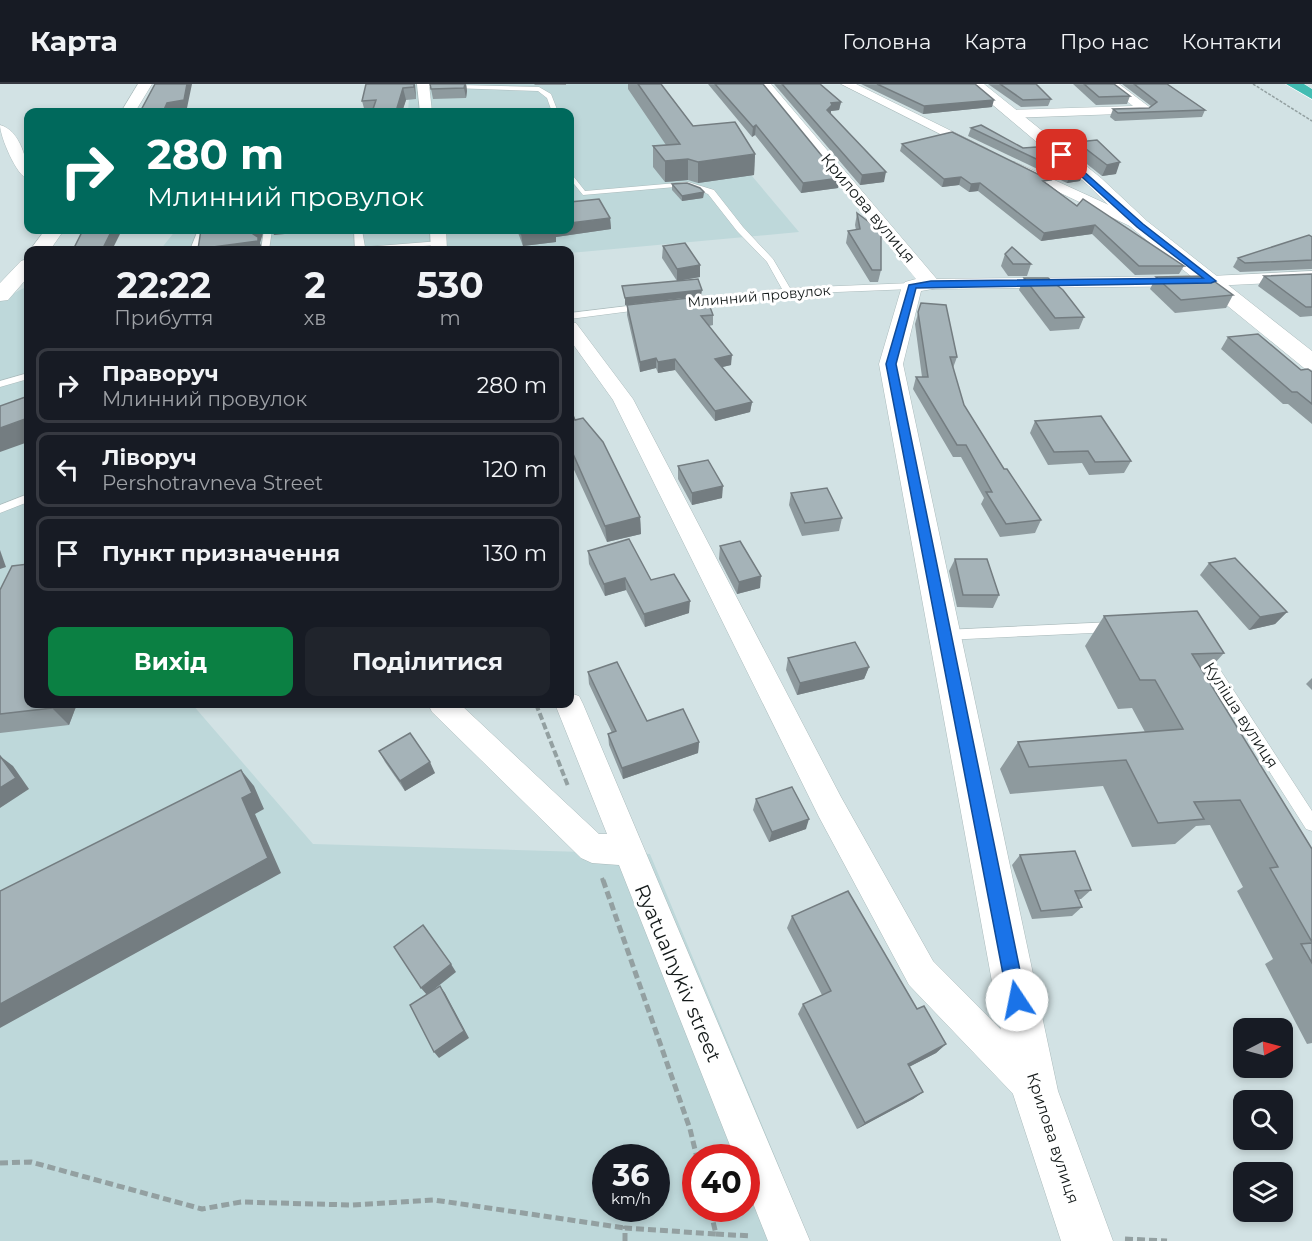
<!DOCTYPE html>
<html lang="uk">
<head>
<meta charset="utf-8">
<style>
  body { margin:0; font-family:Montserrat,sans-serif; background:#20242c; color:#f1f3f6; height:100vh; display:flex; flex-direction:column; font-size:22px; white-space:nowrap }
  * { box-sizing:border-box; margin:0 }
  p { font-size:20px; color:#9ea1a6 }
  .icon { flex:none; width:33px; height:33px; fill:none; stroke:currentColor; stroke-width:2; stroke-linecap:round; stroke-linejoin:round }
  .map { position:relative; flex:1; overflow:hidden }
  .panel { position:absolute; left:24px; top:162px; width:550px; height:462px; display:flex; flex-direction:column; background:#171b24; border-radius:12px; box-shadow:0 3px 9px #0003 }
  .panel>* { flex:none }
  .top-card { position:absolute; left:24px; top:24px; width:550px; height:126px; border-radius:12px; box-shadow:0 3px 9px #0003; background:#00695c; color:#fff; overflow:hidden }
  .needle { width:39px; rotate:84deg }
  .controls { position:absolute; left:1233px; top:934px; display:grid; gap:12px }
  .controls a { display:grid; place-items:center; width:60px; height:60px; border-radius:12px; background:#171b24; box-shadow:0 3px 9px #0003; font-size:30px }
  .speed { position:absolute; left:592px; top:1060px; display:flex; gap:12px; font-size:30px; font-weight:700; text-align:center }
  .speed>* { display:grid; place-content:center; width:78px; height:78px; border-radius:50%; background:#171b24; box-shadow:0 3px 9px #0003; line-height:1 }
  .speed small { font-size:15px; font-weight:400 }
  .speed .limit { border:9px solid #d22; background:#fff; color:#111 }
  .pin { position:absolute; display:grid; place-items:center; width:51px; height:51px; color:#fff; margin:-26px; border-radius:12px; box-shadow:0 3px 9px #0006 }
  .me { position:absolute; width:66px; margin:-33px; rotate:349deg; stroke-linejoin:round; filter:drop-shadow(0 0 4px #0008) }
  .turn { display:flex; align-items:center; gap:21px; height:126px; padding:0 24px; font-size:27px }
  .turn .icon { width:78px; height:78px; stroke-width:2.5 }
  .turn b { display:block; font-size:42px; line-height:51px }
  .eta { display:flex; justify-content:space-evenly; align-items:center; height:102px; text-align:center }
  .eta b { font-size:36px; font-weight:700; line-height:42px }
  .primary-button { display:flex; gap:12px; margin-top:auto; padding:12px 24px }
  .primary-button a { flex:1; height:69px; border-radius:12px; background:#0b8043; color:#fff; font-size:24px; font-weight:700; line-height:69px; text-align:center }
  .primary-button a+a { background:#20242c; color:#f1f3f6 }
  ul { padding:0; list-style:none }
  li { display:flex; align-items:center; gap:18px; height:75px; margin:0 12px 9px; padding:0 12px; border:3px solid #363941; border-radius:12px }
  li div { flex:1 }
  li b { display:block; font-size:22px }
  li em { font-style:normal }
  header { display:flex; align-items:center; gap:36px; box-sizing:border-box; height:84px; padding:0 30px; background:#171b24; border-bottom:2px solid #363941 }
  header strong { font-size:28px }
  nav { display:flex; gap:33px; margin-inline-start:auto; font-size:21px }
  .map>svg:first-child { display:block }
  .built { fill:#bed8da; fill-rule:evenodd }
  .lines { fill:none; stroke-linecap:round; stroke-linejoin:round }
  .service-casing { stroke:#abbbbc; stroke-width:1 }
  .minor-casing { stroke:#abbbbc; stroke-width:1 }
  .tertiary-casing { stroke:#abbbbc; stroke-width:1 }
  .trunk-casing { stroke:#fff; stroke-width:1 }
  .path-far2 { stroke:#93a0a1; stroke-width:1.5; stroke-dasharray:3 1.5; stroke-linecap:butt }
  .path-far1 { stroke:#93a0a1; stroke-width:4; stroke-dasharray:7 3; stroke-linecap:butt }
  .path { stroke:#93a0a1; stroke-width:5; stroke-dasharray:8 4; stroke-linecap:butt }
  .service { fill:#fff; fill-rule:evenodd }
  .minor { fill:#fff; fill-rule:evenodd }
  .tertiary { fill:#fff; fill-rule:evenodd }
  .trunk { fill:#42bcb2; fill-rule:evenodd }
  .wall { fill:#8e9a9e }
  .shaded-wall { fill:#747d81 }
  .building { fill:#a5b3b8; stroke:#747d81; stroke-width:1.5 }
  .route { fill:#1a73e8; stroke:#114b97; stroke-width:1.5 }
  .labels { text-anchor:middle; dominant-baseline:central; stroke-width:6; stroke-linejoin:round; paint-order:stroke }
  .far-street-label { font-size:14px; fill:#141a1a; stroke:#fff }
  .street-label { font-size:16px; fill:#141a1a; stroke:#fff }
  .near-street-label { font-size:20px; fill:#141a1a; stroke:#fff }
</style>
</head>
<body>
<header>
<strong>Карта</strong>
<nav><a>Головна</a><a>Карта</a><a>Про нас</a><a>Контакти</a></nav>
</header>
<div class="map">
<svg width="1312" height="1157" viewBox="0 0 1312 1157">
  <rect width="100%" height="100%" fill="#d2e2e4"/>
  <g class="built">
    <polygon points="410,0 649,0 693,58 720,54 799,148 570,169 570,166 160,166 176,146 570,146 570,28 408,28"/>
    <path d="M28 202V620H192L313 760 650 770 779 1082 804 1157H0V216ZM606 1074H657V1125H606ZM696 1074H747V1125H696Z"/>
  </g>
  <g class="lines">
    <defs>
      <g id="service">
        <polygon points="421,0 539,3 551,10 558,28 552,28 547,14 538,7 423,3"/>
        <polygon points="570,88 585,107 688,98 714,106 743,143 773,175 790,204 912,199 916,202 912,205 787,210 687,220 686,218 690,215 782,205 767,178 737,147 708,110 687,102 583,111 570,95"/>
        <polygon points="198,146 206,146 198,166 190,166"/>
        <polygon points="264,146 272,146 269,166 261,166"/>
        <polygon points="354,146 362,146 365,163 440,157 444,159 440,161 355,166"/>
        <polygon points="644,220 647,221 647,225 570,235 570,229"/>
        <polygon points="28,289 28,295 0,303 0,297"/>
        <polygon points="28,410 28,418 0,429 0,421"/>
        <polygon points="1113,538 1120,543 1113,548 945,556 938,551 945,546"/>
        <polygon points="1201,563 1206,564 1312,727 1312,747 1306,745 1196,572 1194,568 1196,564"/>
      </g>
      <g id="minor">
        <polygon points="417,0 429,0 432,28 420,28"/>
        <polygon points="841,0 856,0 988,65 986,68 976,68"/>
        <polygon points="1105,0 1119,0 1152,25 1146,29 1012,34 1006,30 1012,26 1133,22"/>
        <path d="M0 41C20 46 28 77 28 95 17 93 0 53 0 41Z"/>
        <polygon points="1015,78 1146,138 1148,141 1140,146 1134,144 1010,85 1010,79"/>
        <polygon points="430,146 446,146 447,166 431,166"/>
        <polygon points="1312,187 1312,197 1211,202 931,205 922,200 931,195 1211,192"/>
        <polygon points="570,238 576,239 633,315 841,713 933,877 1045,990 1051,1003 1045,1016 1032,1022 1019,1016 909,901 819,733 613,316 570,256"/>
        <polygon points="570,609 579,612 583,620 810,1157 768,1157 747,1104 747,1074 735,1074 619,781 592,779 581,774 432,628 428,620 460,620 599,750 607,750 555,620 570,620"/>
      </g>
      <g id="tertiary">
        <polygon points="138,0 152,0 135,28 121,28"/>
        <polygon points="756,0 771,0 941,200 938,204 921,207 903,280 1058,1007 1113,1157 1061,1157 1012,1007 879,280 902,202 905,198 916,195"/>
        <polygon points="968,0 984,0 1101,94 1147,137 1312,267 1312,286 1304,284 1133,145 1089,102"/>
        <polygon points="45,146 64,146 50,166 30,166"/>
        <polygon points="28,175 28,193 8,216 0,217 0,199 21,177"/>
      </g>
      <polygon id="trunk" points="1286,0 1304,0 1312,5 1312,15"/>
    </defs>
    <use href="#service" class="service-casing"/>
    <use href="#minor" class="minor-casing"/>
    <use href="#tertiary" class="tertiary-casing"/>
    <use href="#trunk" class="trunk-casing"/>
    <polyline class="path-far2" points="1253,0 1312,37"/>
    <g class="path-far1">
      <polyline points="536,620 568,702"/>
      <polyline points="602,794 603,797"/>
    </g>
    <g class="path">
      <polyline points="603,796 690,1045 697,1074"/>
      <polyline points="0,1079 31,1078 202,1125 241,1118 351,1121 434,1116 625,1144"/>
      <polyline points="716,1150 751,1152"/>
      <polyline points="1125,1155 1167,1157"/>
      <polyline points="625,1157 625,1144 716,1150 710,1125"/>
    </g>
    <use href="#service" class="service"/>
    <use href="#minor" class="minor"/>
    <use href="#tertiary" class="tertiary"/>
    <use href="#trunk" class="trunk"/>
  </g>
  <g class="wall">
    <polygon points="415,0 416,15 406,16 402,28 365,28 362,17"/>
    <polygon points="430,0 466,0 467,7 466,14 433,15"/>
    <polygon points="534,0 566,0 566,1 535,1"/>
    <polygon points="628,0 661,0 693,42 755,70 754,91 698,99 688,96 665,98 653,83 653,62 666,61 628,5"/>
    <polygon points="708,0 763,0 840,94 838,104 801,109 755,51 752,53"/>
    <polygon points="774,0 820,0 841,18 839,26 831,27 830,30 884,98 860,101"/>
    <polygon points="861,0 975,0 992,23 923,30"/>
    <polygon points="988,0 1036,0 1051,15 1048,22 1021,23"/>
    <polygon points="1073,0 1114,0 1130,12 1127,20 1096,21"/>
    <polygon points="1122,0 1167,0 1205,26 1202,33 1115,37 1110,33 1113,25 1149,24 1151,22"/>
    <polygon points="971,44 1083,88 1080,97 1067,99 968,52"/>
    <polygon points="1097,56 1116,90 1102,92 1073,69 1077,58"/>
    <polygon points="902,60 1048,100 1077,122 1184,182 1179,190 1135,191 1092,150 1041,157 978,107 969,108 959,101 942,103 900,67"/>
    <polygon points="672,100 704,108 703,114 682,117 672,106"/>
    <polygon points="857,129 881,186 878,198 870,198 846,159 848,147 856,146 855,141"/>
    <polygon points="610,134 611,145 556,153 556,158 523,162 517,146 570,146"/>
    <polygon points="1312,153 1312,185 1240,188 1233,183 1238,174"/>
    <polygon points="663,162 700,193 677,197 662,174"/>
    <polygon points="1005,170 1031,180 1027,192 1008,192 1001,182"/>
    <polygon points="1312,190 1312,232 1300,233 1258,202 1264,192"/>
    <polygon points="1156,193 1233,211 1226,224 1175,229 1150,205"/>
    <polygon points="1024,194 1084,233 1079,245 1050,247 1019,206"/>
    <polygon points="921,219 957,273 953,284 964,321 1004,385 1041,436 1035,449 1000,453 981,420 984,414 961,373 953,373 913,305 916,293 922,293 915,240"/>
    <polygon points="627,221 713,231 713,241 709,242 731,281 722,283 752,318 750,328 715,337 675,286 658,289 656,284 640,288 627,231"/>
    <polygon points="1228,253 1301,286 1312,288 1312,340 1288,320 1283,320 1221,265"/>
    <polygon points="570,324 575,336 640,433 641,450 607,458 570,377"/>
    <polygon points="1035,337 1131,377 1124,389 1089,391 1082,379 1048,381 1030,349"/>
    <polygon points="678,382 722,414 692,421 678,395"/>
    <polygon points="791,409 842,434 839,447 802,452 789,421"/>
    <polygon points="720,462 760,504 737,510 719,475"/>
    <polygon points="588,467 651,496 689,529 645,543 626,506 605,512 589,480"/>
    <polygon points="955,475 999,511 993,524 957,523 949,487"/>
    <polygon points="1209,479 1287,528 1275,540 1249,546 1200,491"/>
    <polygon points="0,506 28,620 77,620 69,641 0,649"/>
    <polygon points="1104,532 1224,569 1204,591 1312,765 1312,959 1307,960 1265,880 1273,875 1237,807 1243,803 1210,741 1196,742 1175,760 1132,763 1103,702 1010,710 1000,685 1018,658 1145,648 1132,624 1118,625 1085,562"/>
    <polygon points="788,574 869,583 864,595 797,611 786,586"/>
    <polygon points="588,588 647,637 699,658 698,669 623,695 609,661 608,650 612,649 589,600"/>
    <polygon points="1312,594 1312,606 1306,600"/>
    <polygon points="379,667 435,689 405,707 385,678"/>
    <polygon points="756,715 806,745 769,758 753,726"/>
    <polygon points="1020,771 1091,806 1081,815 1079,815 1082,823 1072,832 1032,835 1012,781"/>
    <polygon points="792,832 917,925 946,960 936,969 909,983 923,1008 913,1015 857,1045 798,930 803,920 822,911 787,844"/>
  </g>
  <g class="shaded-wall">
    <polygon points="187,0 192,0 187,24 171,26 170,28 163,28 167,19"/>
    <polygon points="414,0 415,0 416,15 414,3"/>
    <polygon points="465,0 466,0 467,7 466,14 464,4"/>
    <polygon points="403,4 406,16 402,28 398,28 397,24"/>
    <polygon points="994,16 992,23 923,30 924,22"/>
    <polygon points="841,18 839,26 831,27 831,30 826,35 827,26 831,19"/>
    <polygon points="756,41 755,51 752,53 753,43"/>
    <polygon points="755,70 754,91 698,99 698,78"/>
    <polygon points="688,75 688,96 665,98 665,77"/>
    <polygon points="1120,78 1116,90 1102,92 1107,81"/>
    <polygon points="886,88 884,98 860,101 862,91"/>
    <polygon points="1083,88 1080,97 1067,99 1070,91"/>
    <polygon points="961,93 959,101 942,103 944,95"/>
    <polygon points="840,94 838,104 801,109 803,99"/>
    <polygon points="980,99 978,107 969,108 971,100"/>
    <polygon points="704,108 703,114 682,117 682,112"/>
    <polygon points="610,134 611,145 556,153 556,158 523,162 521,150 553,146 570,146 570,139"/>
    <polygon points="1095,141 1092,150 1041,157 1044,149"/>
    <polygon points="112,146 122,146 112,166 82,166"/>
    <polygon points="254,146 264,146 260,159 263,166 199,166 198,165 253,150"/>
    <polygon points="272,146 328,146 274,151"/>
    <polygon points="700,181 700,193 677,197 677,185"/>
    <polygon points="702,206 701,212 625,221 625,214"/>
    <polygon points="570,256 573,256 574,268 570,269"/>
    <polygon points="732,271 731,281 714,285 715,275"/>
    <polygon points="656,274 656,284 640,288 640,278"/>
    <polygon points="675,275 675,286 658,289 658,278"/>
    <polygon points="752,318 750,328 715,337 715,327"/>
    <polygon points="28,334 28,358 0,368 0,344"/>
    <polygon points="723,402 722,414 692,421 692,409"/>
    <polygon points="640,433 641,450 607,458 605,442"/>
    <polygon points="0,466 6,483 0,485"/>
    <polygon points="761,492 760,504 737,510 739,498"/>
    <polygon points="625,494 626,506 605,512 604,500"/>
    <polygon points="690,517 689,529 645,543 644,530"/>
    <polygon points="1287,528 1275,540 1249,546 1260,533"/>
    <polygon points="869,583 864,595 797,611 800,599"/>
    <polygon points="54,620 77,620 69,641 52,624"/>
    <polygon points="699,658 698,669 623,695 622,684"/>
    <polygon points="0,672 13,682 29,705 0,724"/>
    <polygon points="430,678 435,689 405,707 400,697"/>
    <polygon points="241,686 254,702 264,725 255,730 281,789 0,944 0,920 242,714"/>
    <polygon points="809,735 806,745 769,758 772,748"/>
    <polygon points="451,880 456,888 427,911 421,904"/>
    <polygon points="440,902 445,909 469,954 439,974 434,968"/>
    <polygon points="946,960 936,969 899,988 908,980"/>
    <polygon points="923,1008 913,1015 857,1045 865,1039"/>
  </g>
  <g class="building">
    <polygon points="155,0 187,0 184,16 167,19 163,28 140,28"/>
    <polygon points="366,0 414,0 414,3 403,4 397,24 398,28 372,28 376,16 362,17"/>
    <polygon points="430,0 465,0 464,4 431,5"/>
    <polygon points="638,0 661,0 693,42 735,38 755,70 698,78 688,75 665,77 653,62 680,60"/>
    <polygon points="715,0 763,0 840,94 803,99 756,41 753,43"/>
    <polygon points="782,0 820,0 841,18 831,19 832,21 827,26 886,88 862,91"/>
    <polygon points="877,0 975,0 994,16 924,22"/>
    <polygon points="1000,0 1036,0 1051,15 1023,16"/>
    <polygon points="1084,0 1114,0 1130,12 1099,13"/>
    <polygon points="1134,0 1167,0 1205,26 1118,29 1113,25 1149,24 1157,18"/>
    <polygon points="981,41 1023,64 1051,62 1083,88 1070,91 971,44"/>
    <polygon points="952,48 1050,96 1043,97 1077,122 1083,115 1184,182 1139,182 1095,141 1044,149 980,99 971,100 961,93 944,95 902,60"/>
    <polygon points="1097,56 1120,78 1107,81 1077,58"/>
    <polygon points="687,99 700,104 704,108 682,112 672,100"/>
    <polygon points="599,115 610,134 570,139 570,118"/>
    <polygon points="857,129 881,147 881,186 872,186 848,147 860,145"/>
    <polygon points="83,146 112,146 103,164 73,166"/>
    <polygon points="201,146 254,146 253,150 258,153 258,157 198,165"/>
    <polygon points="519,146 555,146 521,150"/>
    <polygon points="1309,151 1312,153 1312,176 1245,179 1238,174"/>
    <polygon points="685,159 700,181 677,185 663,162"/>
    <polygon points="1012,163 1031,180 1013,180 1005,170"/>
    <polygon points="1312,190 1312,223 1306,223 1264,192"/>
    <polygon points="1207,192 1233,211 1181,216 1156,193"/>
    <polygon points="1024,194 1048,194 1063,206 1084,233 1055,234"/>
    <polygon points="698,195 702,206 625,214 622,202"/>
    <polygon points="706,212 713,231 701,232 732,271 715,275 752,318 715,327 675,275 658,278 656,274 640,278 627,221"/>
    <polygon points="921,219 946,221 957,273 950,273 964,321 1004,385 1007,385 1041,436 1006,440 986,408 992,408 966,361 957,361 916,293 928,293 918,228"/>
    <polygon points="1258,250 1301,286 1308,285 1312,288 1312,320 1297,308 1292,308 1228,253"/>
    <polygon points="28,312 28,334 0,344 0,322"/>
    <polygon points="570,324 575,336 583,334 603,358 640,433 605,442 570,363"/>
    <polygon points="1101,332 1131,377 1095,378 1088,367 1054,368 1035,337"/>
    <polygon points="708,376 723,402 692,409 678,382"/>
    <polygon points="827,404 842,434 805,439 791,409"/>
    <polygon points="629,455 651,496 674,490 690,517 644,530 625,494 604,500 588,467"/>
    <polygon points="740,457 761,492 739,498 720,462"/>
    <polygon points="1235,474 1287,528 1260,533 1209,479"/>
    <polygon points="955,475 987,475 999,511 963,511"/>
    <polygon points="28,480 28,620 54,620 52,624 0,630 0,506 12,482"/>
    <polygon points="1197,527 1224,569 1192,570 1312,765 1312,858 1270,784 1278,783 1240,716 1194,718 1204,735 1158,739 1126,676 1029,683 1018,658 1183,645 1155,596 1140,596 1104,532"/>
    <polygon points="855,558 869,583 800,599 788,574"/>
    <polygon points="617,578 647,637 683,625 699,658 622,684 608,650 616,647 588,588"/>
    <polygon points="410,649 430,678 400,697 379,667"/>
    <polygon points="0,672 16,694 0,704"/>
    <polygon points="241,686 252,709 242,714 268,774 0,920 0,807"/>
    <polygon points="792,703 809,735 772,748 756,715"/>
    <polygon points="1075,767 1091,806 1075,807 1082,823 1041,827 1020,771"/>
    <polygon points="848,807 917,925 924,922 946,960 908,980 923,1008 865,1039 803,920 831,907 792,832"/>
    <polygon points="423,841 451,880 421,904 394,863"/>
    <polygon points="1312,859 1312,879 1301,860"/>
    <polygon points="440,902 464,947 434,968 410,921"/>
  </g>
  <polygon class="route" points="1060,70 1064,70 1143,140 1216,197 1211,199 916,204 896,280 1026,916 1023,923 1017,926 1010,923 1008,916 886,280 909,201 931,197 1203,194 1137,143 1060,73"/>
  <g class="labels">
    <g class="far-street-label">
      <text transform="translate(759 212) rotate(-5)">Млинний провулок</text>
    </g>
    <g class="street-label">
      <text transform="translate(868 124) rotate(50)">Крилова вулиця</text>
      <text transform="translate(1241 631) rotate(57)">Куліша вулиця</text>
      <text transform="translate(1053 1054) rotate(72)">Крилова вулиця</text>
    </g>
    <g class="near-street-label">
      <text transform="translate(678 889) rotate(67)">Ryatualnykiv street</text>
    </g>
  </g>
</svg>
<div class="controls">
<a><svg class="needle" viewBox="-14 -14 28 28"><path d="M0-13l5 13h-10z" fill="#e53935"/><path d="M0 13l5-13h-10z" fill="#9ea1a6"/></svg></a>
<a><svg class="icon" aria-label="search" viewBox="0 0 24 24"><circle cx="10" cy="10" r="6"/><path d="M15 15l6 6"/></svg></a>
<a><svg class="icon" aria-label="layers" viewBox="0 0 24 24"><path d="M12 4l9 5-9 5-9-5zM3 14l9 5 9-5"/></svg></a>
</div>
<div class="speed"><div>36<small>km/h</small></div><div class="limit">40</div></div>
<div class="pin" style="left:1062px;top:71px;background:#d93025"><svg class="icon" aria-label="arrive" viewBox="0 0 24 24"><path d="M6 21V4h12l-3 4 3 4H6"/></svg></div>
<svg class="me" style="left:1017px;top:916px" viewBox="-20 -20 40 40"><circle r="19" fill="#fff"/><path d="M0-13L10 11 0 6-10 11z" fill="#1a73e8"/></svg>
<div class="top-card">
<div class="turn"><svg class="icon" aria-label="right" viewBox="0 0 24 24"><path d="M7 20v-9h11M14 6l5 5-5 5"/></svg><div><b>280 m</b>Млинний провулок</div></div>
</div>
<section class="panel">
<div class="eta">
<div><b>22:22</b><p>Прибуття</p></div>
<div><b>2</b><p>хв</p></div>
<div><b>530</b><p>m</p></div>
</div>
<ul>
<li><svg class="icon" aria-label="right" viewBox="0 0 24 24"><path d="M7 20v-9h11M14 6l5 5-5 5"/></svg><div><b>Праворуч</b><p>Млинний провулок</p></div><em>280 m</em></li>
<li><svg class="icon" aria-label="left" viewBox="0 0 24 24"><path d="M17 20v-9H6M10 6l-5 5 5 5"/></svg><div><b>Ліворуч</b><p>Pershotravneva Street</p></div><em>120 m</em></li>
<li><svg class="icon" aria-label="arrive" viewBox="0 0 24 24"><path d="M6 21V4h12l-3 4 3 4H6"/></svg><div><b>Пункт призначення</b></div><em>130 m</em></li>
</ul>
<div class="primary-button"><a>Вихід</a><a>Поділитися</a></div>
</section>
</div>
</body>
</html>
